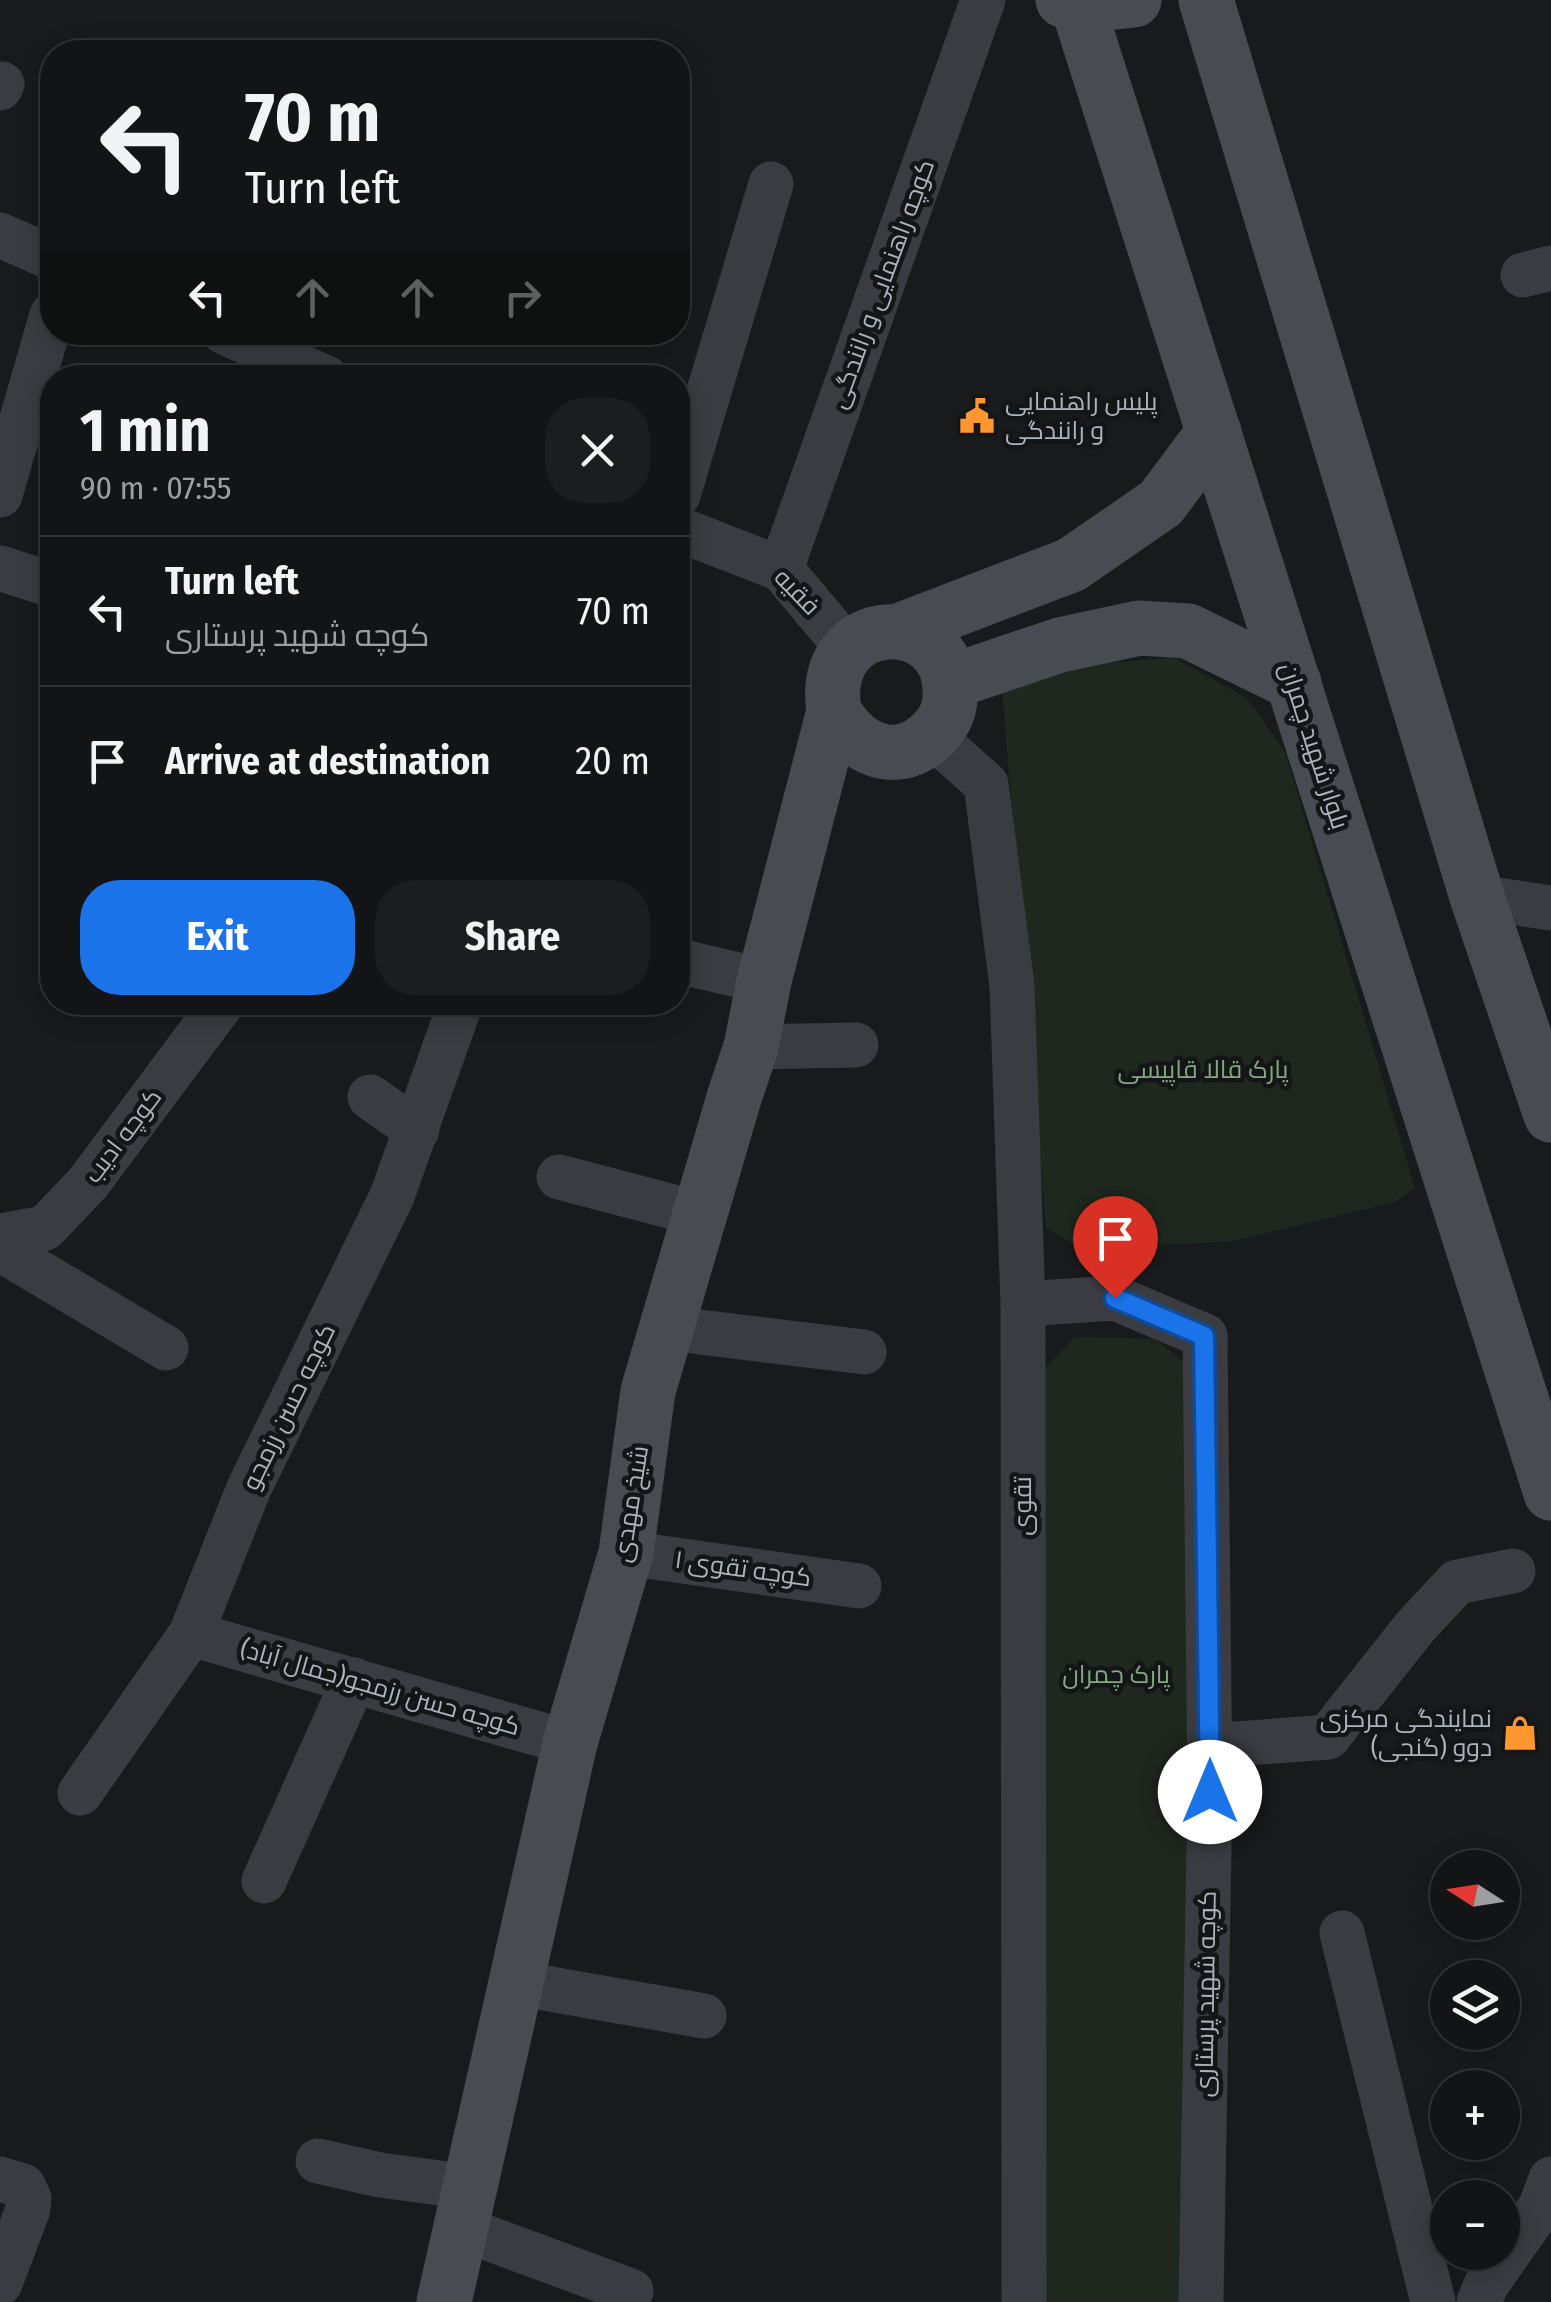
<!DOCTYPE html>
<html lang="en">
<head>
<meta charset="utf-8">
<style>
  body { margin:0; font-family:"Fira Sans Condensed",Cairo,sans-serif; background:#1c1d1e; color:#f1f3f6; height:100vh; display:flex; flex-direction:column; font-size:38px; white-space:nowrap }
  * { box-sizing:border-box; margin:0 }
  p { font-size:32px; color:#9d9ea0 }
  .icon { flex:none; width:55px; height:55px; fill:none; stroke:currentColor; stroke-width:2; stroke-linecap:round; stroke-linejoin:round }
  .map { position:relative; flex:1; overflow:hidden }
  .details { position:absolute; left:40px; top:365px; width:650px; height:650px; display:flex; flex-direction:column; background:#131415; border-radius:40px; box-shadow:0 5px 25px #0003,0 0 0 2px #323334 }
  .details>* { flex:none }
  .banner { position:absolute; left:40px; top:40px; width:650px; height:305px; border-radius:40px; box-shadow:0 5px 25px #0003,0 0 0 2px #323334; background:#131415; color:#f1f3f6; overflow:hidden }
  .needle { width:65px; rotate:282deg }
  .tools { position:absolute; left:1430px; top:1850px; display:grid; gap:20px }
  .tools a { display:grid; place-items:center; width:90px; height:90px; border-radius:50%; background:#131415; box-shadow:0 5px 25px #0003,0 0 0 2px #323334; font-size:50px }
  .pin { position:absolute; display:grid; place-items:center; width:85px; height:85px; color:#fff; margin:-102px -42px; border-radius:50% 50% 50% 0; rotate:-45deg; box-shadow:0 0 10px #0007 }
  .pin .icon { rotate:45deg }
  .me { position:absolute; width:110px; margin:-55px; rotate:0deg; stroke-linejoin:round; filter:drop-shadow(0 0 8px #0008) }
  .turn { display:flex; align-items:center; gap:35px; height:210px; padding:0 40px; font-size:45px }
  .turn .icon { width:130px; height:130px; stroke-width:2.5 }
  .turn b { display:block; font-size:70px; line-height:85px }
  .lanes { display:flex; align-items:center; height:95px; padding:0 40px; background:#0003; justify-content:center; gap:50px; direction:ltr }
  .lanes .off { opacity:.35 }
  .round { display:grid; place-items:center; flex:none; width:105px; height:105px; border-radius:40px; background:#1c1d1e }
  .overview { display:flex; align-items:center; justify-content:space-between; height:170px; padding:0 40px }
  h1 { font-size:60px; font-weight:700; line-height:75px }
  .action { display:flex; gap:20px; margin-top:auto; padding:20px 40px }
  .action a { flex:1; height:115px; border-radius:40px; background:#1a73e8; color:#fff; font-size:40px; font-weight:700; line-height:115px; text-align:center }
  .action a+a { background:#1c1d1e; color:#f1f3f6 }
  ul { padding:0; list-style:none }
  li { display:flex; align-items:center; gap:30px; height:150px; padding:0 40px; border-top:2px solid #323334 }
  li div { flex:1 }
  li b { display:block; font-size:38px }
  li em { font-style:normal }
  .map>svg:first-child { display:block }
  .green { fill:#1f281e }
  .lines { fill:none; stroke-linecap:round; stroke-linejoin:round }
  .street { stroke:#3a3c41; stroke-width:45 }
  .secondary { stroke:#484c52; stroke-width:55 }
  .route-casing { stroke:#114b97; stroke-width:25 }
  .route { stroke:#1a73e8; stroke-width:18 }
  .labels { text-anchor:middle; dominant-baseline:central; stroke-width:9; stroke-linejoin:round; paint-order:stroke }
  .street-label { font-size:25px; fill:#abb3bd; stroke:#141517 }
  .poi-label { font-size:25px; fill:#abb3bd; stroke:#141517; text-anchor:start }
  .park-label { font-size:25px; fill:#84a980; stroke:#141517 }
</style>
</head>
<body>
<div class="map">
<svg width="1551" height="2302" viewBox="0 0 1551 2302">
  <rect width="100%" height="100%" fill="#191a1c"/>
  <g class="green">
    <polygon points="1174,658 1247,698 1285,752 1415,1188 1395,1202 1234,1241 1082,1249 1046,1228 1002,690 1102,663"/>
    <polygon points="1075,1337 1155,1339 1190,1367 1185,2302 1044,2302 1039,1374"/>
  </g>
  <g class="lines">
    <g class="street">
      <polyline points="0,88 2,84"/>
      <polyline points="0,235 52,258"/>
      <polyline points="1523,275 1551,268"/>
      <polyline points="224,332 326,378"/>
      <polyline points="0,495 52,315"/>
      <polyline points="678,495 771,184"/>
      <polyline points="678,529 781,569 849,650"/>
      <polyline points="0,568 52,585"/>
      <polyline points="781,569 983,0"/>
      <polyline points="932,736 986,784 1012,986 1023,1304 1024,2302"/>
      <polyline points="1477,897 1551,908"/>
      <polyline points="678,961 764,981"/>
      <polyline points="751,1047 856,1045"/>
      <polyline points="370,1097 417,1130"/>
      <polyline points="559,1177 700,1214"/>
      <polyline points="0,1236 45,1228 88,1183 223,1002"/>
      <polyline points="0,1249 166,1348"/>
      <polyline points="1023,1304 1115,1298 1205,1336 1210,1791 1201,2302"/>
      <polyline points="667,1328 864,1352"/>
      <polyline points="626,1553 859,1586"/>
      <polyline points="191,1634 570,1743"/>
      <polyline points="1210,1746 1328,1737 1415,1627 1457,1582 1513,1571"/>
      <polyline points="80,1793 191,1634 249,1488 392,1196 461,1002"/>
      <polyline points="264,1881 354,1680"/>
      <polyline points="1342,1933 1433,2302"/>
      <polyline points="516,1983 704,2016"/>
      <polyline points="318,2161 380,2175 470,2187"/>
      <polyline points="0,2179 23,2186 29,2198 28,2209 0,2283"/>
      <polyline points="461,2228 631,2291"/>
      <polyline points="1479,2302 1486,2285 1540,2208 1551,2179"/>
    </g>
    <g class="secondary">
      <polyline points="1063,0 1077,6 1134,0"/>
      <polyline points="1076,0 1551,1493"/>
      <polyline points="1206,0 1477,897 1551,1115"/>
      <polyline points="896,632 1071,565 1161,503 1214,432"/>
      <polyline points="950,682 1060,645 1139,628 1188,631 1294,683"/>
      <path d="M444 2302 570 1743 626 1553 648 1391 734 1098 751 1047 764 981 834 711C818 610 950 608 950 691 951 705 947 717 939 727 905 770 857 754 834 711"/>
    </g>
  </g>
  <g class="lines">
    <defs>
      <polyline id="route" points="1115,1298 1204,1336 1210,1792"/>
    </defs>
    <use href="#route" class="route-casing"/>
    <use href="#route" class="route"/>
  </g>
  <defs>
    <symbol id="civic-bare" viewBox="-9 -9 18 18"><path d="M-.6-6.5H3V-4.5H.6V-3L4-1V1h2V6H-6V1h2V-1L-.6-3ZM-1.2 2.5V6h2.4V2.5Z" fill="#ff972e" stroke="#141517" stroke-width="2.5" paint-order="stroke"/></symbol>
    <symbol id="shop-bare" viewBox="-9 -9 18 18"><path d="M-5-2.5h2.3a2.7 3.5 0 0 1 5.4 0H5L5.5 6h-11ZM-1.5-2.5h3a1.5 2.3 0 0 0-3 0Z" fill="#ff972e" stroke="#141517" stroke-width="2.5" paint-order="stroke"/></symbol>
  </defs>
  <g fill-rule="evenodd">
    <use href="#civic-bare" x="952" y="391" width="50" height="50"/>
    <use href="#shop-bare" x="1495" y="1708" width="50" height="50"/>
  </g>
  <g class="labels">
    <g class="street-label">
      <text transform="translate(882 284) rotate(-70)">کوچه راهنمایی و رانندگی</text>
      <text transform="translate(797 592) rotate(46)">فقیه</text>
      <text transform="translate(1314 746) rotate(72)">بلوار شهید چمران</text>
      <text transform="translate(123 1136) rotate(-53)">کوچه ادیب</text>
      <text transform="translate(289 1407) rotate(-64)">کوچه حسن رزمجو</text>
      <text transform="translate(631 1504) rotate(-81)">شیخ مهدی</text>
      <text transform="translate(1023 1506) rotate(-90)">تقوی</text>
      <text transform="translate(743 1569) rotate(8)">کوچه تقوی ۱</text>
      <text transform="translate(380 1688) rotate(16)">کوچه حسن رزمجو(جمال آباد)</text>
      <text transform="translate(1206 1994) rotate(-89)">کوچه شهید پرستاری</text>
    </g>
    <g class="poi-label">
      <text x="1005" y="402">پلیس راهنمایی<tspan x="1005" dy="29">و رانندگی</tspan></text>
      <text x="1492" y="1719" text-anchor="end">نمایندگی مرکزی<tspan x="1492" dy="29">دوو (گنجی)</tspan></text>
    </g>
    <g class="park-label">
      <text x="1203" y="1070">پارک قالا قاپیسی</text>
      <text x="1116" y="1675">پارک چمران</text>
    </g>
  </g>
</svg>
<div class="tools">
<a><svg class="needle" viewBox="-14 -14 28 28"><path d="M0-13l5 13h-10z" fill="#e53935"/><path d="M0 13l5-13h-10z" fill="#9d9ea0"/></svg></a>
<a><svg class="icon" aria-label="layers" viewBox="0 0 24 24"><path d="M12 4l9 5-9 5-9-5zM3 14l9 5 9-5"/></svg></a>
<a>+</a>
<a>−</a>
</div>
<div class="pin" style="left:1115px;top:1298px;background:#d93025"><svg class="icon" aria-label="arrive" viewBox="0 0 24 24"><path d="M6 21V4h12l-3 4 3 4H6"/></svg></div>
<svg class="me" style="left:1210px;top:1792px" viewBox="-20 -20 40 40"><circle r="19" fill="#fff"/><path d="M0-13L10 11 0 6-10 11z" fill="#1a73e8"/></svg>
<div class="banner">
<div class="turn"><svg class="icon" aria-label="left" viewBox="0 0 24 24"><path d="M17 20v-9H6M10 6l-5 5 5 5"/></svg><div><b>70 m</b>Turn left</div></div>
<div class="lanes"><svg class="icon" aria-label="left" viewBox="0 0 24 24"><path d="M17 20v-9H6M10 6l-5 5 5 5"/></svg><svg class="icon off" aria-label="ahead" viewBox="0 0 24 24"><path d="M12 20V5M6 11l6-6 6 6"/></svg><svg class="icon off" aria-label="ahead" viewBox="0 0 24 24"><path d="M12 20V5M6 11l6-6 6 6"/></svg><svg class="icon off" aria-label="right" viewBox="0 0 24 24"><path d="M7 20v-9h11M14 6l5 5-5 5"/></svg></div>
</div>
<section class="details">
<div class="overview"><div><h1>1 min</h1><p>90 m · 07:55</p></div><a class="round"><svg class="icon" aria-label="close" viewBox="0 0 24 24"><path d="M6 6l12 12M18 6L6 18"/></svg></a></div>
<ul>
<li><svg class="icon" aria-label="left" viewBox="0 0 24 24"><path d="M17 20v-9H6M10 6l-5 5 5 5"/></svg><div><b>Turn left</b><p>کوچه شهید پرستاری</p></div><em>70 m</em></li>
<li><svg class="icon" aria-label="arrive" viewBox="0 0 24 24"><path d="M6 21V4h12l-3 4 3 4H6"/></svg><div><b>Arrive at destination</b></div><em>20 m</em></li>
</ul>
<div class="action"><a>Exit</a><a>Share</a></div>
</section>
</div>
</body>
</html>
